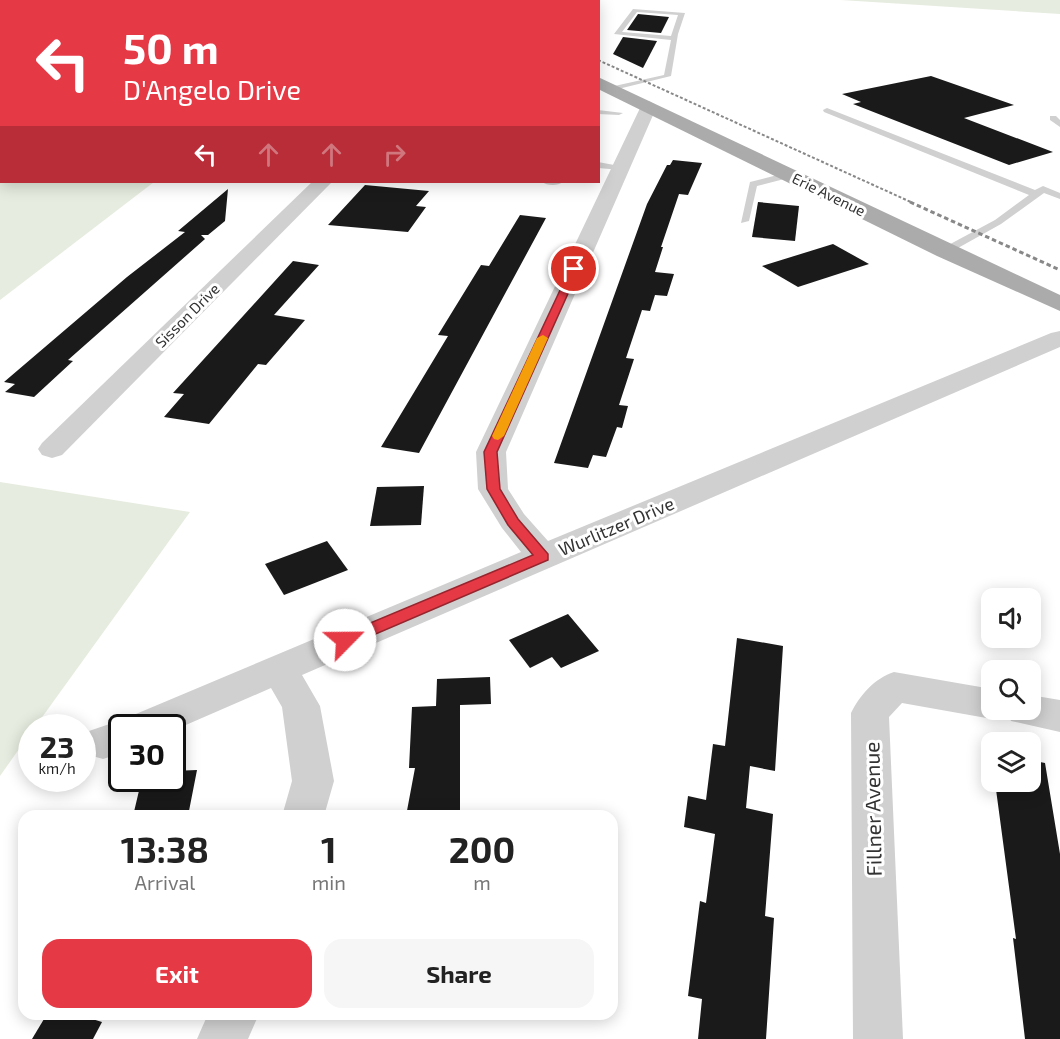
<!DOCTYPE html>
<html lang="en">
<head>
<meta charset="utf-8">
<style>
  body { margin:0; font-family:"Exo 2",sans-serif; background:#f6f6f6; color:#222; height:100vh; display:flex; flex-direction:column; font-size:22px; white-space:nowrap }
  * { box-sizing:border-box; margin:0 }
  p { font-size:20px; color:#767676 }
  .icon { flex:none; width:33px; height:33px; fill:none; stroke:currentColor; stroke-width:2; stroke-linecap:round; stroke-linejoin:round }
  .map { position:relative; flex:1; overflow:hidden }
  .sheet { position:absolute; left:18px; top:810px; width:600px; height:210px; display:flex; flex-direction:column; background:#fff; border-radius:18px; box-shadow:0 3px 15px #0003 }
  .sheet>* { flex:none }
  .top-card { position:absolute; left:0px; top:0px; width:600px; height:183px; box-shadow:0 3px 15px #0003; background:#e63946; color:#fff; overflow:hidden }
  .tools { position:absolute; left:981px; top:588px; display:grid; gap:12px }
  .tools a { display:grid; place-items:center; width:60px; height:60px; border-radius:12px; background:#fff; box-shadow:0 3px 15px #0003; font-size:30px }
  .speed { position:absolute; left:18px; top:714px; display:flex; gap:12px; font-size:30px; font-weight:700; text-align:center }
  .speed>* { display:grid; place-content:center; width:78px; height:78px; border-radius:50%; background:#fff; box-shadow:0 3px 15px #0003; line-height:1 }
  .speed small { font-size:15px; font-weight:400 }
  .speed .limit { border:3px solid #111; border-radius:9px; background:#fff; color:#111 }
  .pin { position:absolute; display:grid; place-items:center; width:51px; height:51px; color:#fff; margin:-26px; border:3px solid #fff; border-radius:50%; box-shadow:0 2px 6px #0007 }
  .me { position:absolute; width:66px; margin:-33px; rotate:67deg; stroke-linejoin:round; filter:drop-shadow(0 0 4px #0008) }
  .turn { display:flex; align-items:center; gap:21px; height:126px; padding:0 24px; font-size:27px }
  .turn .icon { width:78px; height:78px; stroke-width:2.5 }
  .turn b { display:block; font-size:42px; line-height:51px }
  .lanes { display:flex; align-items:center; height:57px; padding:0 24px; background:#0003; justify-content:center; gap:30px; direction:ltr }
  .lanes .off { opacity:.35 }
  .eta { display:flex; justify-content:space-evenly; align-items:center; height:102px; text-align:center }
  .eta b { font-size:36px; font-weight:700; line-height:42px }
  .button { display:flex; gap:12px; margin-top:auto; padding:12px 24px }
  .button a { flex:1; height:69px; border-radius:18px; background:#e63946; color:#fff; font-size:24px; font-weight:700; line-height:69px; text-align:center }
  .button a+a { background:#f6f6f6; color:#222 }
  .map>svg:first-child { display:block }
  .green { fill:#e6ecdf }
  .building { fill:#1a1a1a }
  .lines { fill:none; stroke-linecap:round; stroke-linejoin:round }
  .service { fill:#d0d0d0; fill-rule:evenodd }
  .minor { fill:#d0d0d0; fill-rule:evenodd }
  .primary { fill:#ababab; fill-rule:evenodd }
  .rail-far1 { stroke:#888; stroke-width:2; stroke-dasharray:3 2; stroke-linecap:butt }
  .rail { stroke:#888; stroke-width:3; stroke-dasharray:4.5 3; stroke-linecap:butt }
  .route { fill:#e63946; stroke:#96252e; stroke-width:1.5 }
  .slow { fill:#f59e0b }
  .labels { text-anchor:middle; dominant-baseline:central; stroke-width:6; stroke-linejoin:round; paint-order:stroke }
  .far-street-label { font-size:15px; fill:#333; stroke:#fff }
  .street-label { font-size:18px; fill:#333; stroke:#fff }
  .near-street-label { font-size:21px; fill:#333; stroke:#fff }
</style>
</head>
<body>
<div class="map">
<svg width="1060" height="1039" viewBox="0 0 1060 1039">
  <rect width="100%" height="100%" fill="#fff"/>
  <g class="green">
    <polygon points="841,0 1060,0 1060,14"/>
    <polygon points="0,42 2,182 154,182 0,300"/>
    <polygon points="0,482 190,512 35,727 32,728 31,732 0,776"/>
  </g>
  <g class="building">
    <polygon points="638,14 669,17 661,33 627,30"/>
    <polygon points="623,37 657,41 643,68 613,54"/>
    <polygon points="931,76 1014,105 964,118 1053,152 1009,165 853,104 861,102 842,94"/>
    <polygon points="673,160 702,163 688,195 679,194 661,247 663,247 655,272 674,274 667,296 655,295 650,311 642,310 626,358 634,359 619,405 628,406 622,428 617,427 606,457 593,455 588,468 554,463 647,204 667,165 670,165"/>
    <polygon points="365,185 429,191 416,206 426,207 408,232 328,225"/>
    <polygon points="228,189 225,221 208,235 201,235 205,239 68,360 73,361 34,397 5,392 15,384 4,382 127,277 185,232 178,231"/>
    <polygon points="758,202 799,206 795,241 752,237"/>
    <polygon points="520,215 546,218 419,453 381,447 448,336 438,335 481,265 489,266"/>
    <polygon points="833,244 869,264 798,287 762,266"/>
    <polygon points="293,261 319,265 274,315 305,320 266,365 258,364 209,424 164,417 184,394 173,393"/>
    <polygon points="424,486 421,525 370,526 377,487"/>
    <polygon points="327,541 348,570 284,595 265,564"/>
    <polygon points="568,614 599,651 561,668 552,657 530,668 509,640"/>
    <polygon points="737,638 783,646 775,771 750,766 746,808 773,814 765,916 774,918 766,1039 698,1039 702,999 688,996 700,901 706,903 715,834 684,827 688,796 706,800 713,744 725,746"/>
    <polygon points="490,677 491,704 460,705 460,816 406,816 415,768 409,768 412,707 436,706 437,679"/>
    <polygon points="1030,760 1045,763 1060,854 1060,1039 1025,1039 1013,938 1016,939 995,782 1030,782"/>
    <polygon points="197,770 188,816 133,816 142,778 172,778 172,771"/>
    <polygon points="47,1014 76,1014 102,1022 93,1039 32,1039"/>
  </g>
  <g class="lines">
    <g class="service">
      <polygon points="321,0 327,0 319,2"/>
      <polygon points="392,0 399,0 390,2"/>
      <polygon points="477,0 484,0 475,2"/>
      <path d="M633 9 685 13 678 34 671 76 610 91V87L664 75 671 40 614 34ZM637 12 678 15 671 36 622 32Z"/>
      <polygon points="827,108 1035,190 1043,186 1060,193 1060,199 1044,193 1001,224 949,253 941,253 941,249 995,220 1029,195 824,112 823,110"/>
      <polygon points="598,110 623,113 619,115 598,114"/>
      <polygon points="1050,116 1056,116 1060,120 1060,127 1050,120"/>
      <polygon points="598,162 625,167 621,170 598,168"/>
      <polygon points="789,172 793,175 792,177 757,186 749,221 741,223 750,182"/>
      <path d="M542 182H563C558 186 547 186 542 182Z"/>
    </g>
    <g class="minor">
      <polygon points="5,0 20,0 4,2"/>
      <polygon points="649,101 657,106 506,452 508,489 524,514 548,541 1051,333 1060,331 1060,347 302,675 320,706 334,781 324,816 282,816 292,781 282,707 271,688 172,731 172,728 122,728 122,753 103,759 89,755 83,743 89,731 124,719 521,552 502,528 478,489 476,452 641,106"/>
      <polygon points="312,182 332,182 62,455 52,458 42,455 38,449 42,443"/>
      <path d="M894 672 992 689V710H1030V695L1060 700V732L1011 721 1007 712 992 719 902 703 889 717 903 1039H853L851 713C860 695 875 678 894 672Z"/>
      <polygon points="208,1014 259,1014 248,1039 197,1039"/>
    </g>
    <g class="primary">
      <polygon points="418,0 433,0 434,2 419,2"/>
      <polygon points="598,77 1060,295 1060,311 937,256 598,89"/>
    </g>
    <g class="rail-far1">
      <polyline points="469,0 472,2"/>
      <polyline points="598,60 913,203"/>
    </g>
    <polyline class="rail" points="910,202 1060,270"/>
  </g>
  <polygon class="route" points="574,266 579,269 497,452 500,489 518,519 548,554 548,560 350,645 339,645 337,640 339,636 533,555 508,525 487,489 484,452 570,269"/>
  <polygon class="slow" points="543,335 548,338 504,436 498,440 494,439 492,436 537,338"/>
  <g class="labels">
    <g class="far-street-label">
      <text transform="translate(829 194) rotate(26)">Erie Avenue</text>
      <text transform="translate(187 315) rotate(-45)">Sisson Drive</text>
    </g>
    <g class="street-label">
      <text transform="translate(616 526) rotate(-23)">Wurlitzer Drive</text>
    </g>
    <g class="near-street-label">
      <text transform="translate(872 809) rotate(-91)">Fillner Avenue</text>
    </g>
  </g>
</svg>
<div class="tools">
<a><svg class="icon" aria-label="sound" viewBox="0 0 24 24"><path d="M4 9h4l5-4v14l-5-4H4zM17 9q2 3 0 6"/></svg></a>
<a><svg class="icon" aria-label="search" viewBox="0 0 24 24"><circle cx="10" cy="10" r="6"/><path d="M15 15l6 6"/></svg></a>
<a><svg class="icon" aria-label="layers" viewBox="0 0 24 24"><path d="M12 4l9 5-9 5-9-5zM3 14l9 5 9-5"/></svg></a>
</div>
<div class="speed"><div>23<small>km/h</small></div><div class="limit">30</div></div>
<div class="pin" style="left:574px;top:269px;background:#d93025"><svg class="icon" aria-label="arrive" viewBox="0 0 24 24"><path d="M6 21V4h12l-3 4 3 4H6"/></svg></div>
<svg class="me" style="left:345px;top:640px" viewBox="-20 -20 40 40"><circle r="19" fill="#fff"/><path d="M0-13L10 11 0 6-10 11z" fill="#e63946"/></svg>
<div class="top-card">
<div class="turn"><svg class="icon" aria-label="left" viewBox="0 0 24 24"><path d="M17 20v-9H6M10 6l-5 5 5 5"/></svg><div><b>50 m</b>D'Angelo Drive</div></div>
<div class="lanes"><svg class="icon" aria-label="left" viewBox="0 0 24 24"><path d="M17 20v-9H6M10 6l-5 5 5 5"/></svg><svg class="icon off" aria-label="ahead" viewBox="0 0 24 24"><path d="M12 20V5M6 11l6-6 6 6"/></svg><svg class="icon off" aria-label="ahead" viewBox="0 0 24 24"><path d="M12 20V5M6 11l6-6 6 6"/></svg><svg class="icon off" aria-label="right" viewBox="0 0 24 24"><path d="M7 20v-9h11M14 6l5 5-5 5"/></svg></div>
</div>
<section class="sheet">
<div class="eta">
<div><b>13:38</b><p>Arrival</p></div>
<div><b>1</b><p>min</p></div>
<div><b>200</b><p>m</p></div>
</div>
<div class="button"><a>Exit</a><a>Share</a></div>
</section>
</div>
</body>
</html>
